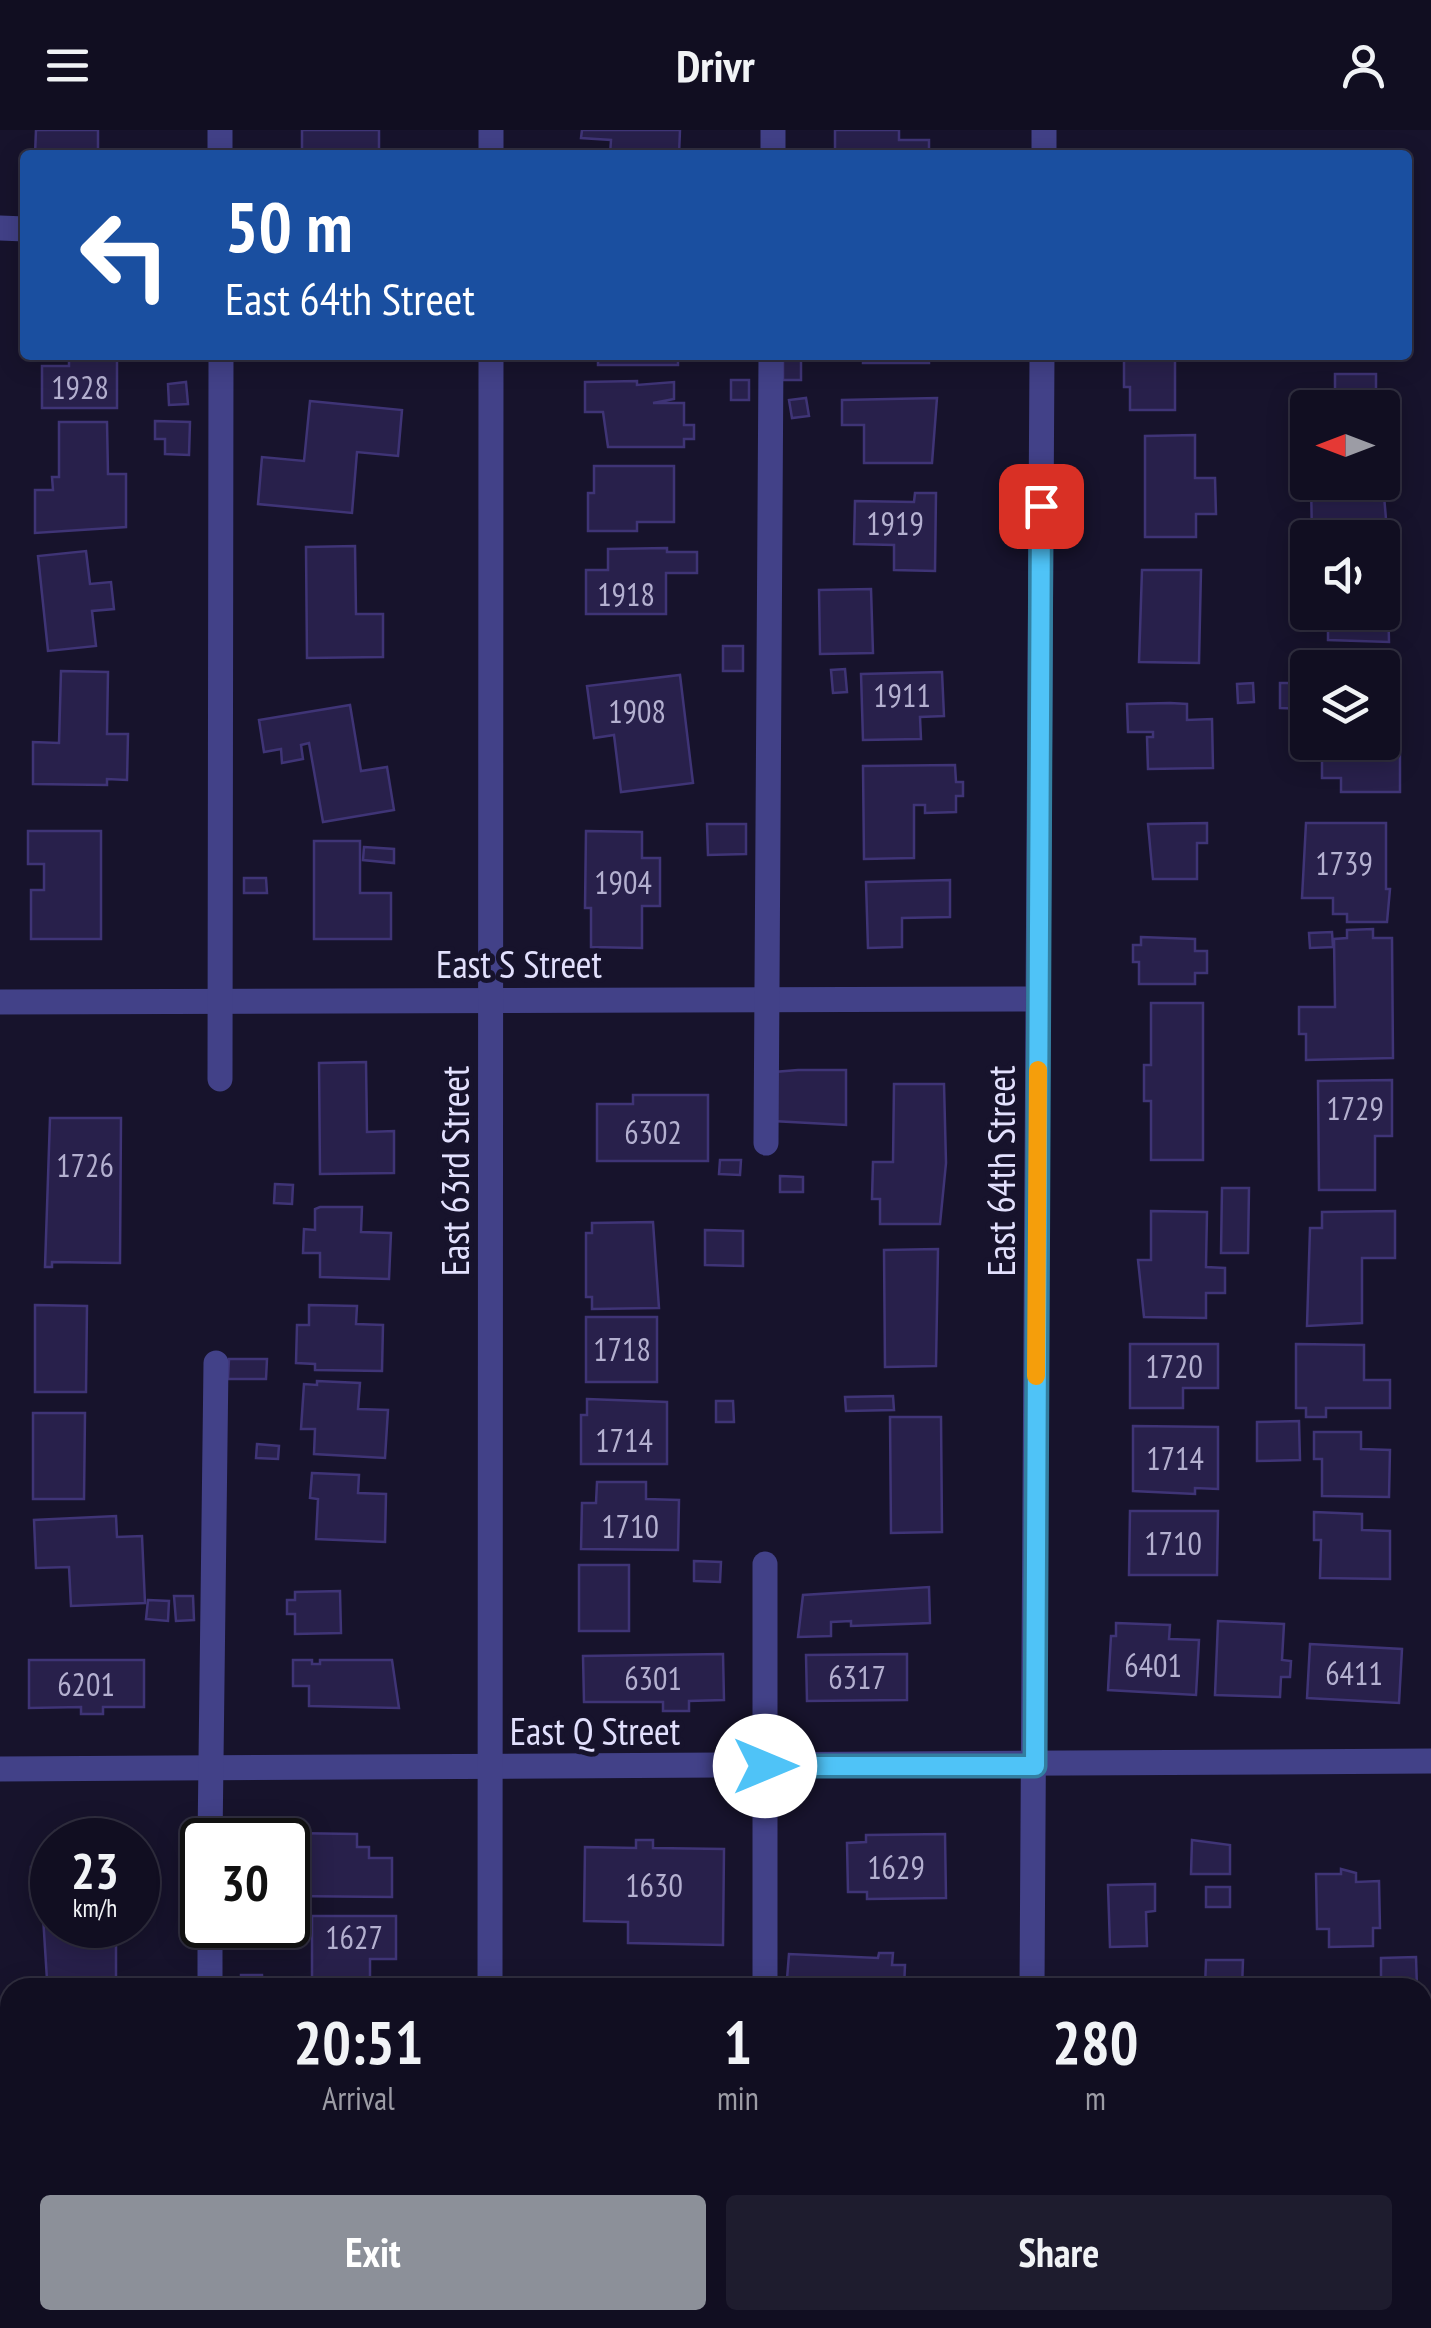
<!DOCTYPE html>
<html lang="en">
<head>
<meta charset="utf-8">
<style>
  body { margin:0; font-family:"PT Sans Narrow",sans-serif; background:#1e1c2e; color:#f1f3f6; height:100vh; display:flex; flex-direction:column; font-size:38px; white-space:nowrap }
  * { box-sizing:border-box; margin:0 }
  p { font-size:32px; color:#9c9ca5 }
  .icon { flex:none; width:55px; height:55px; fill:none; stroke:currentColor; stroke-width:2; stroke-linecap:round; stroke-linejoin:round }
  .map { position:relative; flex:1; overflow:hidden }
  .details { position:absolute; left:0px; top:1848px; width:1432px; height:352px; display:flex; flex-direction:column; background:#110e21; border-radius:30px 30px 0 0; box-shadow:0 5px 25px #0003,0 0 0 2px #302e3f }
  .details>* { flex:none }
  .hud { position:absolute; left:20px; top:20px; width:1392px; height:210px; border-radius:10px; box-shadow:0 5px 25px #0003,0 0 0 2px #302e3f; background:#1a4fa0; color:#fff; overflow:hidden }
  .needle { width:65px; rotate:270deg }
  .tools { position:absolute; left:1290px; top:260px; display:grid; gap:20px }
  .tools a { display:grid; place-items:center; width:110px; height:110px; border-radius:10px; background:#110e21; box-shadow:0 5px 25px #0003,0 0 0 2px #302e3f; font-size:50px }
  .speed { position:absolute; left:30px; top:1688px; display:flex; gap:20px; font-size:50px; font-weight:700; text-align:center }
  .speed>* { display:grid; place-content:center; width:130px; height:130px; border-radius:50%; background:#110e21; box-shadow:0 5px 25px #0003,0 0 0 2px #302e3f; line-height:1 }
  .speed small { font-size:25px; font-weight:400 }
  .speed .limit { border:5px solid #111; border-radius:15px; background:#fff; color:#111 }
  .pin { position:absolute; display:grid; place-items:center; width:85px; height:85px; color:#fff; margin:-42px; border-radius:20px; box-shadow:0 5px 15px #0006 }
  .me { position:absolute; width:110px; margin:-55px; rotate:90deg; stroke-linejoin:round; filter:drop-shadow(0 0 8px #0008) }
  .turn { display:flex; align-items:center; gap:35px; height:210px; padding:0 40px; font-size:45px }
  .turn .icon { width:130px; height:130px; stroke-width:2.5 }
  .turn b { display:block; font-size:70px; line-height:85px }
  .eta { display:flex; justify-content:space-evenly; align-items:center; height:170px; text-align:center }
  .eta b { font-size:60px; font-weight:700; line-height:70px }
  .action { display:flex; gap:20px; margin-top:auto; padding:20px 40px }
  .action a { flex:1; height:115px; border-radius:10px; background:#8c9099; color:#fff; font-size:40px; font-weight:700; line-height:115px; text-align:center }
  .action a+a { background:#1e1c2e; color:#f1f3f6 }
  header { display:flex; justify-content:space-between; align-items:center; height:130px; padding:0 40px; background:#110e21; font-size:45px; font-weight:700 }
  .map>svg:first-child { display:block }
  .building { fill:#28204b; stroke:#3f3476; stroke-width:2.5 }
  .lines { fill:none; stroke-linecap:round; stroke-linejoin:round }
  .minor { stroke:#424188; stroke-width:25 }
  .route-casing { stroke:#337fa1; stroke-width:25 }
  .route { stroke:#4fc3f7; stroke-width:18 }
  .slow { stroke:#f59e0b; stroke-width:18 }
  .labels { text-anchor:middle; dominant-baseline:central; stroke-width:10; stroke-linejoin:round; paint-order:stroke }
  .number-label { font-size:32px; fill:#b4b0d0 }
  .street-label { font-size:38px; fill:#e2e0fd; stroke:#17132c }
</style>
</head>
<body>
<header><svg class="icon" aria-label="menu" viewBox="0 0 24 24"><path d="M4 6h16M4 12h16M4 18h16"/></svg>Drivr<svg class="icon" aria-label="person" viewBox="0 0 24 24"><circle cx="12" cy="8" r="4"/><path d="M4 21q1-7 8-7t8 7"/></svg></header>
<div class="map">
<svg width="1431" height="2198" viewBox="0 0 1431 2198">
  <rect width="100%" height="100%" fill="#17132c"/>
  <g class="building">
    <polygon points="36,0 98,0 98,25 35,25"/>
    <rect x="302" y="0" width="77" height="25"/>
    <polygon points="582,0 680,0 679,25 610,25 611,10 581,8"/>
    <polygon points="835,0 899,0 899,10 929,10 929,25 835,25"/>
    <polygon points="69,225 117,225 117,278 42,278 42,236 69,236"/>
    <rect x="598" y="225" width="80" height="10"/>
    <rect x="863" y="225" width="66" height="8"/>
    <polygon points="1124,225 1175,225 1175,280 1130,280 1130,257 1124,257"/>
    <rect x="783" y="230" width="18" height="20"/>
    <rect x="1335" y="244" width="41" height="34"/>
    <rect x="731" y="250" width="18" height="20"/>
    <polygon points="637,251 637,255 674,252 674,269 653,273 684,273 684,295 694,295 694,309 684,309 684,317 608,317 603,282 585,282 585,252"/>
    <polygon points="186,252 188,274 169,275 168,254"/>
    <polygon points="806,268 809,286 792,288 789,270"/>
    <polygon points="937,268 932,333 864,333 864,295 842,295 842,270"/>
    <polygon points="310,271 402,280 398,326 357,322 352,383 258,374 262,327 304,331"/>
    <polygon points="155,291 190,292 189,325 165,324 165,309 155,309"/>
    <polygon points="59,292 107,292 108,344 126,344 126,397 35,403 35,360 53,360 52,347 59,347"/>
    <polygon points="1195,305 1195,348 1215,348 1216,384 1196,384 1196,407 1145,407 1145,306"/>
    <polygon points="594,336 674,336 674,392 637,392 637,401 588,401 588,363 594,363"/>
    <polygon points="1382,342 1386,389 1381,390 1381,408 1312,408 1311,352 1382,352"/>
    <polygon points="915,363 936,363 935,441 894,440 894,415 854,414 855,371 914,372"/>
    <polygon points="355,416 356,484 383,484 383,527 307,528 306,417"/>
    <polygon points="667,418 667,422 697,422 697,443 666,443 666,484 586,484 586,440 608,440 608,419"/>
    <polygon points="86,421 90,454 111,452 114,479 92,481 96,516 48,521 38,426"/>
    <polygon points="1382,429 1387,429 1389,512 1328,510 1328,482 1382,482"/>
    <polygon points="1142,440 1201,440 1199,533 1139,532"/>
    <polygon points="871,459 873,523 820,524 819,460"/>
    <rect x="723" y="516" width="20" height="25"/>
    <polygon points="845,539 847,562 833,563 831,540"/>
    <polygon points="61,541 108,542 107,604 128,604 127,650 107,649 107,655 33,654 33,612 59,613"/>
    <polygon points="942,542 944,586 920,587 921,609 863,610 861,544"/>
    <polygon points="680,545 693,653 621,662 614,605 594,608 587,556"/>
    <polygon points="1253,553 1254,572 1238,573 1237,554"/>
    <polygon points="1280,553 1308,553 1308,579 1280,578"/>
    <polygon points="1382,566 1391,566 1391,597 1400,597 1400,662 1341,662 1341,648 1322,648 1322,612 1382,612"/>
    <polygon points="1170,573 1187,574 1187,590 1212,589 1213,638 1148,639 1147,607 1153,607 1153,602 1128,602 1127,574"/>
    <polygon points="350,575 361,641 387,637 394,680 323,692 309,613 301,615 303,629 282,633 281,619 264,622 259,590"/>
    <polygon points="955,635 956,652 963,652 963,666 956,666 956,682 925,683 925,675 914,675 914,728 864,729 863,636"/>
    <polygon points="1207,693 1207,713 1197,713 1197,749 1153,749 1148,694"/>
    <polygon points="1306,693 1386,693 1386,759 1390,759 1387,792 1347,792 1347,784 1333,784 1333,768 1302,768"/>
    <polygon points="707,694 746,694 746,724 708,725"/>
    <polygon points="28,701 101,701 101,809 31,809 31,760 44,760 44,734 28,734"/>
    <polygon points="586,701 642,702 642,728 660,728 660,776 642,776 642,818 591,817 591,778 585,778"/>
    <polygon points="314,711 360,711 360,763 391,763 391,809 314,809"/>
    <polygon points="364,717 394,719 394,733 363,730"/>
    <polygon points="244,748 266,748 267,763 244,763"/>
    <polygon points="950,750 950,787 902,788 902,817 868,818 866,752"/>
    <polygon points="1373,799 1373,808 1392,808 1393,928 1306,930 1306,904 1299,904 1299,877 1335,877 1334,809 1347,808 1347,800"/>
    <polygon points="1332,802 1333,817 1310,818 1309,803"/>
    <polygon points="1141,807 1195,809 1195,821 1207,821 1207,843 1195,843 1195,854 1139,854 1139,832 1133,832 1133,815 1141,815"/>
    <polygon points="1151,873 1203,873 1203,1030 1151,1030 1151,971 1144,971 1144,935 1151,935"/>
    <polygon points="366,932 367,1002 394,1001 394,1043 320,1044 319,933"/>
    <polygon points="798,940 846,940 846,995 773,991 774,942"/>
    <polygon points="1392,950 1392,1006 1375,1006 1375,1060 1319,1060 1318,951"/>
    <polygon points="894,954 944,954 946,1033 940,1094 880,1094 880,1069 872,1069 873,1032 893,1032"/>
    <polygon points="633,965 708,965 708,1031 597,1031 597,974 633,974"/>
    <polygon points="50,988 121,988 120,1133 52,1132 52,1137 45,1137"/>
    <polygon points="720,1030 741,1030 740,1045 719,1044"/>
    <polygon points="780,1046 803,1047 803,1062 780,1062"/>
    <polygon points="275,1054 293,1055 292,1074 274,1073"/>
    <polygon points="1222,1058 1249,1058 1248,1123 1221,1123"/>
    <polygon points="320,1077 362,1077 361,1102 391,1103 389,1149 320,1147 320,1123 303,1123 304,1099 315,1100 315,1079"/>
    <polygon points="1151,1081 1207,1082 1206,1137 1225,1138 1225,1163 1206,1163 1206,1188 1144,1187 1138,1130 1151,1130"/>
    <polygon points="1395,1081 1395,1128 1362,1128 1362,1193 1307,1196 1310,1098 1322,1098 1322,1082"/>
    <polygon points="653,1092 659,1178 592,1179 592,1167 586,1167 586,1103 592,1103 592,1093"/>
    <polygon points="705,1100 743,1101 743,1136 705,1135"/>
    <polygon points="938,1119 936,1236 885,1237 884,1120"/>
    <polygon points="35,1175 87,1176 86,1262 35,1262"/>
    <polygon points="309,1175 357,1176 356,1194 383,1195 382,1241 315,1240 315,1234 296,1233 297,1195 309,1195"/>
    <rect x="586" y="1187" width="71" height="65"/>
    <polygon points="1130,1214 1218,1214 1218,1258 1183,1258 1183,1278 1130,1278"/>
    <polygon points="1296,1214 1364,1215 1364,1250 1390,1250 1390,1278 1326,1278 1326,1287 1306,1287 1306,1278 1296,1278"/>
    <polygon points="229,1229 267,1229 266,1249 228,1249"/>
    <polygon points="317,1251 360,1253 358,1279 388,1280 385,1328 314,1324 315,1299 301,1299 304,1254 317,1255"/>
    <polygon points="893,1266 894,1280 846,1281 845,1267"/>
    <polygon points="587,1269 667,1272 667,1334 581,1334 581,1285 587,1285"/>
    <polygon points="716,1271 733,1271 734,1292 716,1292"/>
    <polygon points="33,1283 85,1283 84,1369 33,1369"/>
    <polygon points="890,1287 941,1287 942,1402 891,1403"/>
    <polygon points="1299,1291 1300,1330 1257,1331 1257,1292"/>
    <polygon points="1133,1296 1218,1297 1218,1359 1195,1358 1195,1364 1133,1361"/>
    <polygon points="1314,1302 1361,1302 1361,1319 1390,1320 1389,1367 1322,1366 1322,1329 1314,1329"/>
    <polygon points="257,1314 279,1316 278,1329 256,1328"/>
    <polygon points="312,1343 359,1345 358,1363 386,1364 385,1412 316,1409 318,1369 310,1368"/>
    <polygon points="597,1352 646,1352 646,1369 679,1370 678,1420 581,1419 582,1373 596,1373"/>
    <polygon points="1130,1381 1218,1381 1217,1445 1129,1445"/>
    <polygon points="1314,1382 1362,1384 1362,1400 1390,1401 1390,1449 1320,1448 1321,1410 1314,1410"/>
    <polygon points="116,1386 117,1407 142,1406 145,1473 71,1476 69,1437 36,1438 34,1390"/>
    <polygon points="694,1431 721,1432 720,1452 694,1451"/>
    <rect x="579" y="1435" width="50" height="66"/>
    <polygon points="929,1457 930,1493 851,1496 851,1491 831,1492 831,1506 798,1507 803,1465"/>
    <polygon points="340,1461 341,1503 295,1504 295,1484 287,1484 287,1470 295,1470 295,1462"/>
    <polygon points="174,1466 193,1466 194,1490 176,1491"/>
    <polygon points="148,1470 169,1471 168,1491 146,1489"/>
    <polygon points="1218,1491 1284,1494 1282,1530 1291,1531 1290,1547 1281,1547 1280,1567 1215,1565"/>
    <polygon points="1116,1493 1170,1495 1169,1509 1199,1510 1196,1565 1108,1560 1111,1506 1116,1506"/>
    <polygon points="1310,1514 1402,1519 1399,1573 1307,1568"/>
    <polygon points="723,1524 724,1570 689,1571 689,1581 663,1581 663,1572 584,1572 583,1526"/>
    <polygon points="907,1524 907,1570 807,1571 806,1525"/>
    <polygon points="29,1530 144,1530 144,1577 103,1577 103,1584 81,1584 81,1577 29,1578"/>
    <polygon points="293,1530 312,1530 312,1534 320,1534 320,1530 392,1530 399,1578 309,1576 309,1556 293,1556"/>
    <polygon points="55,1701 129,1701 129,1710 53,1710"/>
    <polygon points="287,1703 357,1704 357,1717 369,1717 369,1728 392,1728 392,1767 288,1766"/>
    <polygon points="945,1704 946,1768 867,1769 867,1762 848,1762 847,1713 866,1712 866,1705"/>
    <polygon points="636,1710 653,1710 653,1718 724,1719 723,1815 628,1813 628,1792 584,1791 585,1717 636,1718"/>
    <polygon points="1192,1710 1230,1715 1230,1744 1191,1744"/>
    <polygon points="52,1716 52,1768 31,1768 31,1737 48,1737 48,1719"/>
    <polygon points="1341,1739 1356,1743 1356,1752 1379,1751 1380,1798 1373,1798 1373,1816 1329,1817 1329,1799 1317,1799 1316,1744 1341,1744"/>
    <polygon points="1155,1754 1155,1781 1146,1782 1147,1816 1110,1817 1108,1755"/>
    <rect x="1206" y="1757" width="24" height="20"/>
    <polygon points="43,1786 52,1786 52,1795 116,1795 116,1850 47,1850"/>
    <polygon points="312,1786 396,1786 396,1829 370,1829 370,1852 312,1852"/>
    <polygon points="879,1823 893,1823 892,1835 905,1835 904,1858 842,1858 843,1851 787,1849 789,1824 878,1828"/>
    <polygon points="1416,1827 1417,1858 1381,1858 1381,1828"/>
    <polygon points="1206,1830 1243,1830 1242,1858 1205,1858"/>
    <polygon points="241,1845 262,1845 263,1858 241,1858"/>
    <polygon points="788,1850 833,1852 833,1858 788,1858"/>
    <rect x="842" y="2190" width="97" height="8"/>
    <polygon points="1322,2190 1378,2190 1379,2198 1322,2198"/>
  </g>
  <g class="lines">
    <g class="minor">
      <polyline points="220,0 220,25"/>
      <polyline points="491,25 491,0"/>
      <polyline points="773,25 773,0"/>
      <polyline points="1044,25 1044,0"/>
      <polyline points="0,98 25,99"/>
      <polyline points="0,872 1038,869"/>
      <polyline points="220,949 221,225"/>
      <polyline points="766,1013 771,225"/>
      <polyline points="765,1434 765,1858"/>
      <polyline points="0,1639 1431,1631"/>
      <polyline points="210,1710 216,1233"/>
      <polyline points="210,1858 210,1795"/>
      <polyline points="490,1858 491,225"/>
      <polyline points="1032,1858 1042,225"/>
      <polyline points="765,2190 765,2198"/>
      <polyline points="209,2198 209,2190"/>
      <polyline points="484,2198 484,2190"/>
      <polyline points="1028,2198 1028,2190"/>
    </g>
  </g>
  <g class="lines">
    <defs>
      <polyline id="route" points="765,1636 1035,1636 1041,376"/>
    </defs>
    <use href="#route" class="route-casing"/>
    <use href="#route" class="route"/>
    <polyline class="slow" points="1036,1246 1038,940"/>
  </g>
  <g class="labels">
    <g class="number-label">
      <text x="80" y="257">1928</text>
      <text x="895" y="393">1919</text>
      <text x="626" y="464">1918</text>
      <text x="902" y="565">1911</text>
      <text x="637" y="581">1908</text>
      <text x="1344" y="733">1739</text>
      <text x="623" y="752">1904</text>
      <text x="1355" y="978">1729</text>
      <text x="653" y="1002">6302</text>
      <text x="85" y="1035">1726</text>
      <text x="622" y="1219">1718</text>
      <text x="1174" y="1236">1720</text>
      <text x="624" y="1310">1714</text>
      <text x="1175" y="1328">1714</text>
      <text x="630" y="1396">1710</text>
      <text x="1173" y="1413">1710</text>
      <text x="1153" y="1535">6401</text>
      <text x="1354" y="1543">6411</text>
      <text x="857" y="1547">6317</text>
      <text x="653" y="1548">6301</text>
      <text x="86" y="1554">6201</text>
      <text x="896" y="1737">1629</text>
      <text x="654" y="1755">1630</text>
      <text x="354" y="1807">1627</text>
    </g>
    <g class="street-label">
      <text x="519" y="833">East S Street</text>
      <text transform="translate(454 1041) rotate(-90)">East 63rd Street</text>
      <text transform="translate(1000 1041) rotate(-90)">East 64th Street</text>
      <text x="595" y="1600">East Q Street</text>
    </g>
  </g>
</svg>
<div class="tools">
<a><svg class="needle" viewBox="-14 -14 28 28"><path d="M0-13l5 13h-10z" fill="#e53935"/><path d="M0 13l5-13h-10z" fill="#9c9ca5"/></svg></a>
<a><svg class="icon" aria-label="sound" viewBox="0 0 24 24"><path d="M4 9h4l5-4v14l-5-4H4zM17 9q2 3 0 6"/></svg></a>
<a><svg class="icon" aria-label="layers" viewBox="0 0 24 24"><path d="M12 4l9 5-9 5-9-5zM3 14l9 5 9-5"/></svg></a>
</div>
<div class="speed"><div>23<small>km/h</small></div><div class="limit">30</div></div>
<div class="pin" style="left:1041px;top:376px;background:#d93025"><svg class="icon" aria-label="arrive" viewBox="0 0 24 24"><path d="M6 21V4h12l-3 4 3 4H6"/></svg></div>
<svg class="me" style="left:765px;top:1636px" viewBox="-20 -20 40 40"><circle r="19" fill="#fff"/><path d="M0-13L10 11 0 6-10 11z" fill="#4fc3f7"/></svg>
<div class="hud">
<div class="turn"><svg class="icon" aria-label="left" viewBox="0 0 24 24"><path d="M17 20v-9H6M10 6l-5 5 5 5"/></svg><div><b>50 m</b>East 64th Street</div></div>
</div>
<section class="details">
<div class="eta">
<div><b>20:51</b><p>Arrival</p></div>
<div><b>1</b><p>min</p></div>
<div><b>280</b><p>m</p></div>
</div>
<div class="action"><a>Exit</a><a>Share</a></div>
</section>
</div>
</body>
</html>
